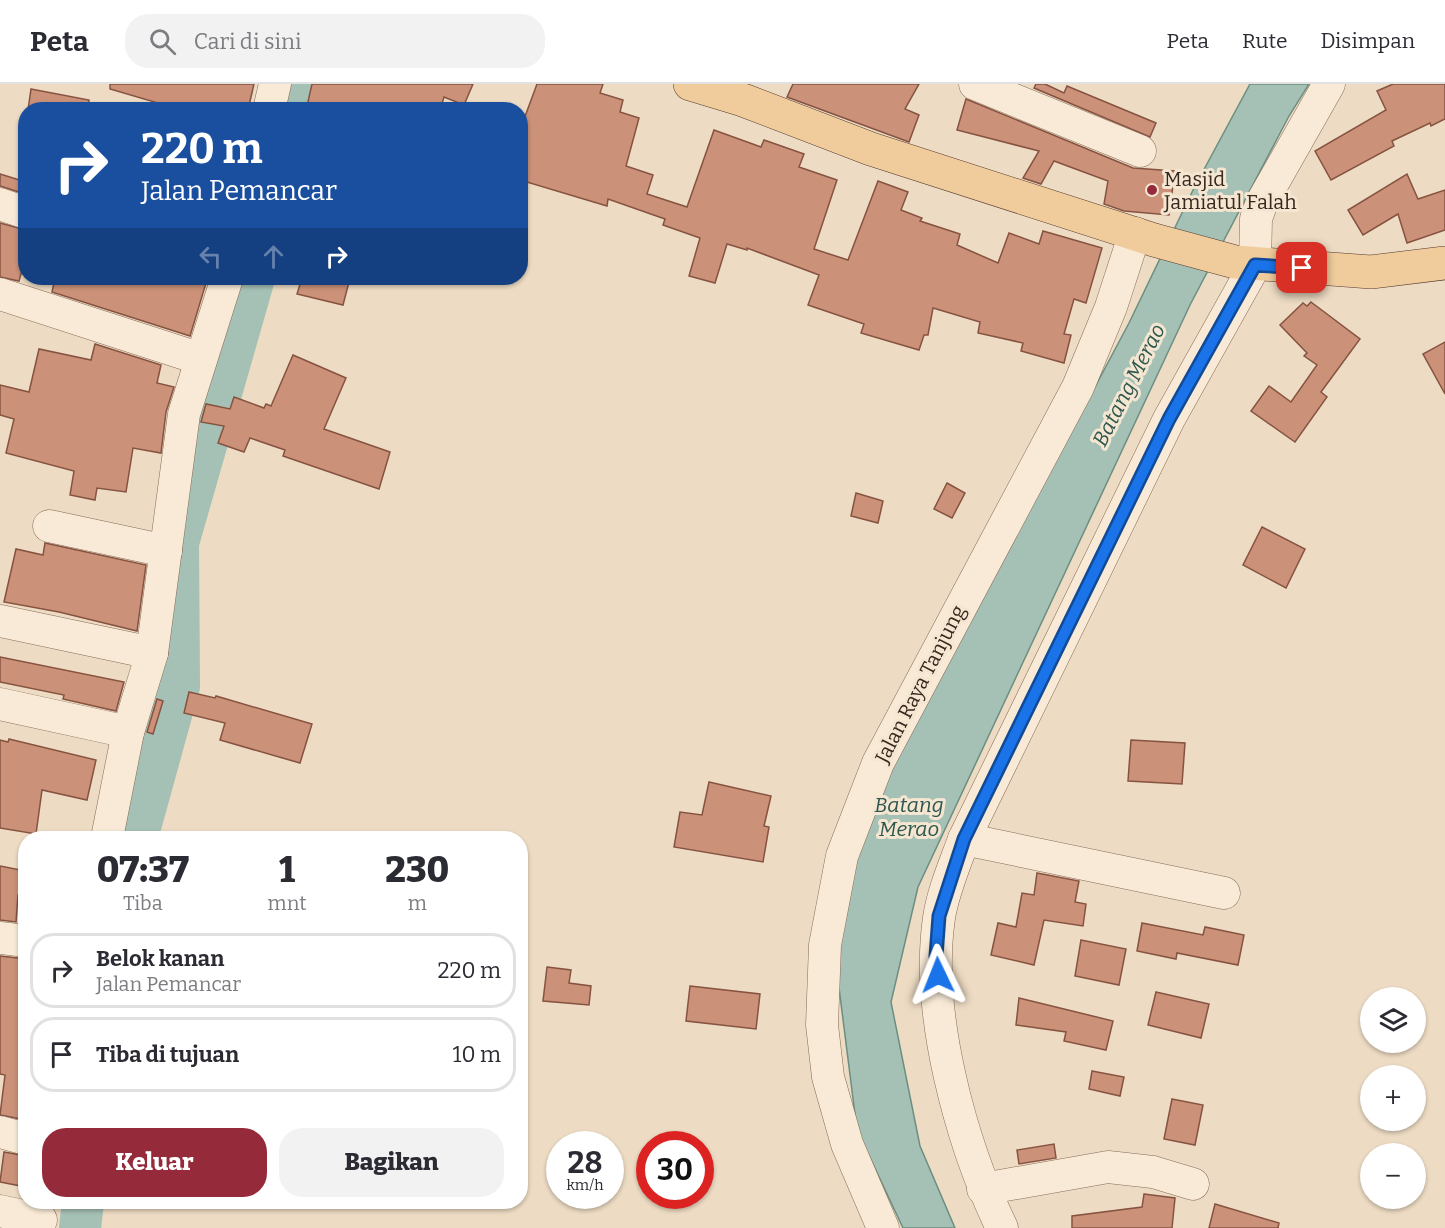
<!DOCTYPE html>
<html lang="id">
<head>
<meta charset="utf-8">
<style>
  body { margin:0; font-family:Bitter,serif; background:#f2f2f3; color:#2b2b33; height:100vh; display:flex; flex-direction:column; font-size:22px; white-space:nowrap }
  * { box-sizing:border-box; margin:0 }
  p { font-size:20px; color:#7c7c81 }
  .icon { flex:none; width:33px; height:33px; fill:none; stroke:currentColor; stroke-width:2; stroke-linecap:round; stroke-linejoin:round }
  .map { position:relative; flex:1; overflow:hidden }
  .drawer { position:absolute; left:18px; top:747px; width:510px; height:378px; display:flex; flex-direction:column; background:#fff; border-radius:24px; box-shadow:0 2px 4px #0004 }
  .drawer>* { flex:none }
  .top-card { position:absolute; left:18px; top:18px; width:510px; height:183px; border-radius:24px; box-shadow:0 2px 4px #0004; background:#1a4fa0; color:#fff; overflow:hidden }
  .controls { position:absolute; left:1360px; top:903px; display:grid; gap:12px }
  .controls a { display:grid; place-items:center; width:66px; height:66px; border-radius:50%; background:#fff; box-shadow:0 2px 4px #0004; font-size:30px }
  .speed { position:absolute; left:546px; top:1047px; display:flex; gap:12px; font-size:30px; font-weight:700; text-align:center }
  .speed>* { display:grid; place-content:center; width:78px; height:78px; border-radius:50%; background:#fff; box-shadow:0 2px 4px #0004; line-height:1 }
  .speed small { font-size:15px; font-weight:400 }
  .speed .limit { border:9px solid #d22; background:#fff; color:#111 }
  .pin { position:absolute; display:grid; place-items:center; width:51px; height:51px; color:#fff; margin:-26px; border-radius:12px; box-shadow:0 3px 9px #0006 }
  .me { position:absolute; width:66px; margin:-33px; rotate:358deg; stroke-linejoin:round; filter:drop-shadow(0 0 4px #0008) }
  .turn { display:flex; align-items:center; gap:21px; height:126px; padding:0 24px; font-size:27px }
  .turn .icon { width:78px; height:78px; stroke-width:2.5 }
  .turn b { display:block; font-size:42px; line-height:51px }
  .lanes { display:flex; align-items:center; height:57px; padding:0 24px; background:#0003; justify-content:center; gap:30px; direction:ltr }
  .lanes .off { opacity:.35 }
  .eta { display:flex; justify-content:space-evenly; align-items:center; height:102px; text-align:center }
  .eta b { font-size:36px; font-weight:800; line-height:42px }
  .cta { display:flex; gap:12px; margin-top:auto; padding:12px 24px }
  .cta a { flex:1; height:69px; border-radius:24px; background:#952b3a; color:#fff; font-size:24px; font-weight:800; line-height:69px; text-align:center }
  .cta a+a { background:#f2f2f3; color:#2b2b33 }
  ul { padding:0; list-style:none }
  li { display:flex; align-items:center; gap:18px; height:75px; margin:0 12px 9px; padding:0 12px; border:3px solid #e1e1e2; border-radius:24px }
  li div { flex:1 }
  li b { display:block; font-size:22px }
  li em { font-style:normal }
  header { display:flex; align-items:center; gap:36px; box-sizing:border-box; height:84px; padding:0 30px; background:#fff; border-bottom:2px solid #e1e1e2 }
  header strong { font-size:28px }
  nav { display:flex; gap:33px; margin-inline-start:auto; font-size:21px }
  .search { width:420px; height:54px; background:#f2f2f3; display:flex; align-items:center; gap:15px; box-sizing:border-box; padding:0 21px; border-radius:24px; color:#7c7c81; font-size:22px }
  .map>svg:first-child { display:block }
  .water { fill:#a5c0b5; stroke:#6c8e81; stroke-width:1.5 }
  .lines { fill:none; stroke-linecap:round; stroke-linejoin:round }
  .river { stroke:#a5c0b5; stroke-width:42 }
  .building { fill:#cb9179; stroke:#865340; stroke-width:1.5 }
  .minor-casing { stroke:#876c5a; stroke-width:33 }
  .major-casing { stroke:#553b2e; stroke-width:34 }
  .minor { stroke:#f8ead6; stroke-width:32 }
  .major { stroke:#f0cb9b; stroke-width:33 }
  .route-casing { stroke:#114b97; stroke-width:15 }
  .route { stroke:#1a73e8; stroke-width:10 }
  .poi-dot { fill:#952b3a; stroke:#f5e6d2; stroke-width:2 }
  .labels { text-anchor:middle; dominant-baseline:central; stroke-width:6; stroke-linejoin:round; paint-order:stroke }
  .poi-label { font-size:20px; fill:#37271e; stroke:#f5e6d2; text-anchor:start }
  .street-label { font-size:20px; fill:#37271e; stroke:#f5e6d2 }
  .water-label { font-size:21px; font-style:italic; fill:#2d574f; stroke:#f5e6d2 }
</style>
</head>
<body>
<header>
<strong>Peta</strong>
<div class="search"><svg class="icon" aria-label="search" viewBox="0 0 24 24"><circle cx="10" cy="10" r="6"/><path d="M15 15l6 6"/></svg>Cari di sini</div>
<nav><a>Peta</a><a>Rute</a><a>Disimpan</a></nav>
</header>
<div class="map">
<svg width="1445" height="1144" viewBox="0 0 1445 1144">
  <rect width="100%" height="100%" fill="#eddbc3"/>
  <polygon class="water" points="1250,0 1309,0 1289,32 1190,221 918,803 891,918 920,1062 955,1144 903,1144 857,1046 836,880 845,810 874,719 1129,239 1194,104"/>
  <g class="lines">
    <g class="river">
      <polyline points="291,26 295,0"/>
      <polyline points="137,754 179,602 178,459 254,194"/>
      <polyline points="80,1144 83,1118"/>
    </g>
  </g>
  <g class="building">
    <polygon points="110,0 254,0 248,26 157,26 158,19 110,5"/>
    <polygon points="312,0 473,0 464,21 444,13 440,26 322,26 307,22"/>
    <polygon points="537,0 603,0 600,9 623,16 620,28 639,34 626,82 653,91 647,110 687,123 714,46 761,63 764,56 804,70 799,83 837,96 814,165 848,176 878,97 908,108 901,126 922,134 920,137 960,150 957,161 998,179 1009,149 1039,160 1043,147 1102,164 1086,219 1074,215 1064,250 1071,251 1064,279 1021,267 1023,259 978,249 980,238 933,224 928,251 924,251 919,266 861,249 864,240 808,221 819,191 747,164 747,166 727,160 715,199 689,192 700,154 663,141 665,135 608,115 607,122 520,96 520,46"/>
    <polygon points="793,0 919,0 905,25 919,31 909,58 787,13"/>
    <polygon points="1036,0 1045,0 1064,9 1067,2 1156,39 1150,53 1034,4"/>
    <polygon points="1393,0 1445,0 1445,35 1431,42 1430,39 1392,57 1394,62 1331,96 1315,67 1386,26 1377,7"/>
    <polygon points="31,5 89,16 88,26 28,26"/>
    <polygon points="966,15 1133,84 1175,87 1169,131 1124,127 1104,120 1108,97 1054,77 1041,100 1023,94 1039,67 957,46"/>
    <polygon points="0,90 26,98 22,109 0,102"/>
    <polygon points="1407,90 1418,115 1445,106 1445,146 1407,159 1398,130 1363,151 1348,126"/>
    <polygon points="0,139 26,146 26,172 19,197 0,193"/>
    <polygon points="55,194 187,194 206,199 190,252 52,208"/>
    <polygon points="302,194 350,194 343,221 297,210"/>
    <polygon points="1311,218 1360,255 1321,308 1327,313 1295,358 1251,327 1269,302 1291,318 1317,281 1304,272 1307,269 1280,241 1303,219 1307,222"/>
    <polygon points="1445,258 1445,310 1423,270"/>
    <polygon points="95,260 161,281 157,299 174,303 166,328 161,369 133,364 126,408 97,404 95,416 70,411 74,387 6,369 14,335 0,331 0,301 29,308 39,265 91,276"/>
    <polygon points="293,271 346,294 324,345 390,368 379,405 283,372 285,366 250,354 244,368 218,359 224,342 201,338 206,320 230,325 234,313 264,324 266,320 271,322"/>
    <polygon points="947,399 965,409 952,434 934,425"/>
    <polygon points="856,409 883,417 878,439 851,432"/>
    <polygon points="1262,443 1305,465 1286,504 1243,481"/>
    <polygon points="45,459 146,481 137,547 59,528 4,518 16,465 43,471"/>
    <polygon points="0,573 124,598 116,627 63,615 64,611 0,598"/>
    <polygon points="189,608 215,614 216,612 312,640 300,679 220,656 225,639 184,629"/>
    <polygon points="157,615 163,617 153,650 147,648"/>
    <polygon points="9,655 96,676 87,716 42,706 36,750 0,744 0,656 8,658"/>
    <polygon points="1131,656 1185,659 1182,700 1128,697"/>
    <polygon points="709,698 771,712 764,742 769,743 763,778 674,763 680,728 702,731"/>
    <polygon points="0,782 26,787 26,812 18,811 16,838 0,836"/>
    <polygon points="1037,789 1079,797 1075,818 1086,820 1083,842 1044,836 1034,881 991,871 998,839 1016,843 1022,809 1034,811"/>
    <polygon points="1142,839 1203,851 1205,843 1244,851 1238,881 1177,869 1176,875 1137,867"/>
    <polygon points="1081,856 1126,865 1119,901 1075,892"/>
    <polygon points="0,872 26,875 26,920 20,958 26,959 26,1036 0,1031 5,991 0,990"/>
    <polygon points="547,883 571,886 569,899 591,902 589,921 543,917"/>
    <polygon points="690,902 760,910 756,945 686,937"/>
    <polygon points="1156,908 1209,920 1201,954 1148,941"/>
    <polygon points="1019,914 1113,937 1106,966 1064,957 1066,948 1016,941"/>
    <polygon points="1092,987 1124,993 1120,1012 1089,1005"/>
    <polygon points="1172,1015 1203,1021 1195,1061 1164,1055"/>
    <polygon points="1054,1060 1056,1074 1019,1080 1017,1066"/>
    <polygon points="4,1068 26,1072 26,1103 0,1098"/>
    <polygon points="1144,1110 1175,1114 1172,1144 1072,1144 1072,1132 1142,1123"/>
    <polygon points="1215,1120 1279,1139 1278,1144 1209,1144"/>
  </g>
  <g class="lines">
    <defs>
      <g id="minor">
        <polyline points="975,0 1140,67"/>
        <polyline points="269,26 275,0"/>
        <polyline points="0,120 26,129"/>
        <polyline points="0,210 201,275"/>
        <polyline points="49,442 166,467"/>
        <polyline points="0,537 152,569"/>
        <polyline points="0,620 128,648"/>
        <polyline points="107,754 128,648 152,569 184,330 227,194"/>
        <polyline points="964,755 1224,809"/>
        <polyline points="0,854 26,857"/>
        <polyline points="0,1048 26,1055"/>
        <polyline points="983,1105 1108,1083 1153,1088 1193,1100"/>
        <polyline points="0,1127 41,1136"/>
        <polyline points="883,1144 847,1060 828,993 822,941 825,861 842,772 878,679 1078,303 1111,223 1135,149"/>
        <path d="M1002 1144C961 1059 925 929 939 834 943 807 955 780 964 755L1169 335 1255 181 1256 135 1262 118 1329 0"/>
      </g>
      <polyline id="major" points="690,0 743,16 871,65 1154,156 1235,178 1371,188 1445,179"/>
    </defs>
    <use href="#minor" class="minor-casing"/>
    <use href="#major" class="major-casing"/>
    <use href="#minor" class="minor"/>
    <use href="#major" class="major"/>
  </g>
  <g class="lines">
    <defs>
      <polyline id="route" points="938,891 936,872 939,832 964,755 1169,335 1255,181 1302,184"/>
    </defs>
    <use href="#route" class="route-casing"/>
    <use href="#route" class="route"/>
  </g>
  <circle class="poi-dot" cx="1152" cy="106" r="6"/>
  <g class="labels">
    <g class="poi-label">
      <text x="1164" y="95">Masjid<tspan x="1164" dy="23">Jamiatul Falah</tspan></text>
    </g>
    <g class="street-label">
      <text transform="translate(920 600) rotate(-63)">Jalan Raya Tanjung</text>
    </g>
    <g class="water-label">
      <text transform="translate(1129 301) rotate(-63)">Batang Merao</text>
      <text x="909" y="721">Batang<tspan x="909" dy="24">Merao</tspan></text>
    </g>
  </g>
</svg>
<div class="controls">
<a><svg class="icon" aria-label="layers" viewBox="0 0 24 24"><path d="M12 4l9 5-9 5-9-5zM3 14l9 5 9-5"/></svg></a>
<a>+</a>
<a>−</a>
</div>
<div class="speed"><div>28<small>km/h</small></div><div class="limit">30</div></div>
<div class="pin" style="left:1302px;top:184px;background:#d93025"><svg class="icon" aria-label="arrive" viewBox="0 0 24 24"><path d="M6 21V4h12l-3 4 3 4H6"/></svg></div>
<svg class="me" style="left:938px;top:891px" viewBox="-20 -20 40 40"><path d="M0-17L14 15 0 8-14 15z" fill="#1a73e8" stroke="#fff" stroke-width="4"/></svg>
<div class="top-card">
<div class="turn"><svg class="icon" aria-label="right" viewBox="0 0 24 24"><path d="M7 20v-9h11M14 6l5 5-5 5"/></svg><div><b>220 m</b>Jalan Pemancar</div></div>
<div class="lanes"><svg class="icon off" aria-label="left" viewBox="0 0 24 24"><path d="M17 20v-9H6M10 6l-5 5 5 5"/></svg><svg class="icon off" aria-label="ahead" viewBox="0 0 24 24"><path d="M12 20V5M6 11l6-6 6 6"/></svg><svg class="icon" aria-label="right" viewBox="0 0 24 24"><path d="M7 20v-9h11M14 6l5 5-5 5"/></svg></div>
</div>
<section class="drawer">
<div class="eta">
<div><b>07:37</b><p>Tiba</p></div>
<div><b>1</b><p>mnt</p></div>
<div><b>230</b><p>m</p></div>
</div>
<ul>
<li><svg class="icon" aria-label="right" viewBox="0 0 24 24"><path d="M7 20v-9h11M14 6l5 5-5 5"/></svg><div><b>Belok kanan</b><p>Jalan Pemancar</p></div><em>220 m</em></li>
<li><svg class="icon" aria-label="arrive" viewBox="0 0 24 24"><path d="M6 21V4h12l-3 4 3 4H6"/></svg><div><b>Tiba di tujuan</b></div><em>10 m</em></li>
</ul>
<div class="cta"><a>Keluar</a><a>Bagikan</a></div>
</section>
</div>
</body>
</html>
